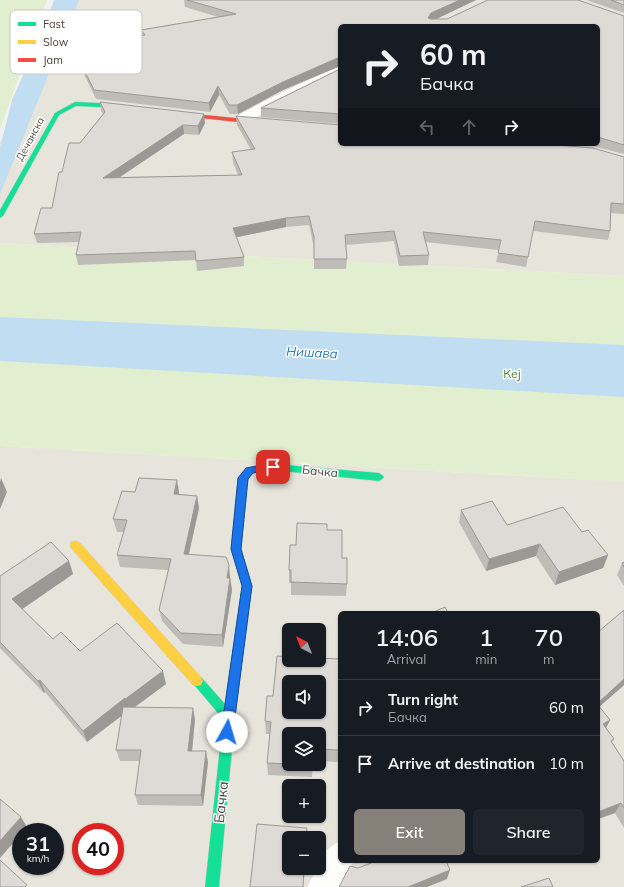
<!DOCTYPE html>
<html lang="en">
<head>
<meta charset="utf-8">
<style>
  body { margin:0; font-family:Mulish,sans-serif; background:#20242c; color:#f1f3f6; height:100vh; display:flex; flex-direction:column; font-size:15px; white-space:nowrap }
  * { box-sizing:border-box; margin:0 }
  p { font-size:13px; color:#9ea1a6 }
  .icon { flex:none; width:22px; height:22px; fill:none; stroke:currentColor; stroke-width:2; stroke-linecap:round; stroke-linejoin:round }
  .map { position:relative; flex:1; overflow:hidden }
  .sheet { position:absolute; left:338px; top:611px; width:262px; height:252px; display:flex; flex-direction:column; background:#171b24; border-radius:6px; box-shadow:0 1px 3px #0004 }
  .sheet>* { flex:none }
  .hud { position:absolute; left:338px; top:24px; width:262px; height:122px; border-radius:6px; box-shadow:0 1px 3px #0004; background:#171b24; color:#f1f3f6; overflow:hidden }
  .needle { width:26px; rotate:318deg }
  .tools { position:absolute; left:282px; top:623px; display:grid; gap:8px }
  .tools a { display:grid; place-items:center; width:44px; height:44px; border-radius:6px; background:#171b24; box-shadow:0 1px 3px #0004; font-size:20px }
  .speed { position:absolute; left:12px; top:823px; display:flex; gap:8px; font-size:20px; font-weight:700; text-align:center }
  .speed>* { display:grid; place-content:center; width:52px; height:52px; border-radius:50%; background:#171b24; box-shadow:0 1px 3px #0004; line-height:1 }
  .speed small { font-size:10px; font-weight:400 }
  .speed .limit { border:6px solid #d22; background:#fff; color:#111 }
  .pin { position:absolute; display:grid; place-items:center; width:34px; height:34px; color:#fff; margin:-17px; border-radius:8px; box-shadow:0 2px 6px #0006 }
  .me { position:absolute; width:44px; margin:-22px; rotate:6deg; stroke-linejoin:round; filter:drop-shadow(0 0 3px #0008) }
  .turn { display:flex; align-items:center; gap:14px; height:84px; padding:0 16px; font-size:18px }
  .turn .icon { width:52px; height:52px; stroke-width:2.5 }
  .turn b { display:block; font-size:28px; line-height:34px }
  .lanes { display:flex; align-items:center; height:38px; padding:0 16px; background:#0003; justify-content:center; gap:20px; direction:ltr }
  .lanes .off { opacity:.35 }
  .eta { display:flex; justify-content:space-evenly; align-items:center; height:68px; text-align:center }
  .eta b { font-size:24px; font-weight:600; line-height:28px }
  .primary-button { display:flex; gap:8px; margin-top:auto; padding:8px 16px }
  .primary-button a { flex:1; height:46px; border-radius:6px; background:#868178; color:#fff; font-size:16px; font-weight:600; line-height:46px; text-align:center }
  .primary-button a+a { background:#20242c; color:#f1f3f6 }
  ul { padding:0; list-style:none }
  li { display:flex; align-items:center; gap:12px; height:56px; padding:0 16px; border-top:1px solid #363941 }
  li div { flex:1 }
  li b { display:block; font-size:15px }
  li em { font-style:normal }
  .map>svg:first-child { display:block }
  .residential { fill:#e7e4dc; fill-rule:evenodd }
  .green { fill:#e1eecf }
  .water { fill:#c0ddf1 }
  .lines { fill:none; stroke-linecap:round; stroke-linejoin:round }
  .street-casing { stroke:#d2d0cb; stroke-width:1 }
  .fast-casing { stroke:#d3cfc5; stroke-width:1 }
  .slow-casing { stroke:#d3cfc5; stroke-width:1 }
  .jam-casing { stroke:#d3cfc5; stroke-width:1 }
  .street { fill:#fdfdfc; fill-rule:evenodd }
  .fast { fill:#16e098; fill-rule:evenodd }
  .slow { fill:#ffcf43; fill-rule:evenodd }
  .jam { fill:#f24e42; fill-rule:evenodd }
  .wall { fill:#bfbcb8 }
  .shaded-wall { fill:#9b9996 }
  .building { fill:#dedbd6; stroke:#9b9996; fill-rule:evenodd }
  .route { fill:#1a73e8; stroke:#114b97 }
  .labels { text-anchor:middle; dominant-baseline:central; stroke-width:3; stroke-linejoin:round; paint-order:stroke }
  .far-street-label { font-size:10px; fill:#4b4439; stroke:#fff }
  .park-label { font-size:12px; fill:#4a7f2a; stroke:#fff }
  .street-label { font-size:12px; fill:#4b4439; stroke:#fff }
  .water-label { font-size:13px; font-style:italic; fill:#2e7ab2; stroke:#fff }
  .near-street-label { font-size:14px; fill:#4b4439; stroke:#fff }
  .key { fill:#fff; stroke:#c9c7c4; stroke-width:1 }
  .key-label { font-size:11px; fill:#4b4439 }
</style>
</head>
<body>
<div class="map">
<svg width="624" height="887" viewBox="0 0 624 887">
  <rect width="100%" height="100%" fill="#f4f2ee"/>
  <g class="residential">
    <path d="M66 0H624V276L0 243V142ZM340 26H598V144H340Z"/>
    <path d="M0 446 624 482V887H0ZM340 613H598V861H340ZM289 630H319V660H289ZM289 682H319V712H289ZM289 734H319V764H289ZM289 786H319V816H289ZM21 832H55V866H21ZM81 832H115V866H81ZM289 838H319V868H289Z"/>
  </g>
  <g class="green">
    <polygon points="0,0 47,0 0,129"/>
    <polygon points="0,243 624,276 624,482 0,446"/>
  </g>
  <g class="water">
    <polygon points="54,0 79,0 0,194 0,148 12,100 42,33"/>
    <polygon points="0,317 624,345 624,397 0,361"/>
  </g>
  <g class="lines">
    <defs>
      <g id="street">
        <path d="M340 67V76L245 123 240 124 235 123 233 120C238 112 327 70 340 67Z"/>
        <path d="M340 841V861H354L341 887H307L316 868H319C319 855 329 846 340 841Z"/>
      </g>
      <g id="fast">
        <polygon points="75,102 100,103 130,107 133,109 130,111 100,107 76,106 59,115 3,216 0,218 0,210 55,113"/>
        <polygon points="273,464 379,473 382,475 384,477 382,479 379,481 273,470 253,473 248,479 241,549 252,586 235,717 219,887 205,887 223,719 191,681 193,677 197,676 201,677 225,704 242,586 231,549 238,478 247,468"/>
      </g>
      <polygon id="slow" points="75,541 79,542 201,677 203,681 201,685 197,686 193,685 71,548 70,545 71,542"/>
      <polygon id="jam" points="174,112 265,121 268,123 265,125 172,115 172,113"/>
    </defs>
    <use href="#street" class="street-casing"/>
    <use href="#fast" class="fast-casing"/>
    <use href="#slow" class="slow-casing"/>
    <use href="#jam" class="jam-casing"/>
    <use href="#street" class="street"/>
    <use href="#fast" class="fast"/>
    <use href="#slow" class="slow"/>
    <use href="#jam" class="jam"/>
  </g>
  <g class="wall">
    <polygon points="184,0 476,0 436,19 624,16 624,154 592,146 575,144 598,144 598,26 340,26 340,66 283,90 238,114 230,114 219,95 210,112 96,99 79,64 77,55 96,44 142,36 141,30 218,17 185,7"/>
    <polygon points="586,0 624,0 624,13"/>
    <polygon points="340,69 340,124 261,117 261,108"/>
    <polygon points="100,102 205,123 199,135 184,134 120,177 238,175 233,162 232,152 251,150 237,125 236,116 624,157 624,214 611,213 610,231 608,240 533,231 526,267 496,262 499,250 425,242 429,255 428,265 399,266 394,241 346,245 347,259 346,269 314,269 314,247 309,225 286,227 236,237 244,257 244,266 197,271 196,260 78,265 76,255 79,242 37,243 34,234 52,208 62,172 80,143 103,114 101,111"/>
    <polygon points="135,492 179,492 179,494 197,496 199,508 189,555 230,577 232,590 223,647 183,644 162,621 159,610 168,570 120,567 117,555 124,532 117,532 113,519"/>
    <polygon points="461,510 507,525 582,532 608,555 603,568 555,585 536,556 486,571 459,522"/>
    <polygon points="327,530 342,558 347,584 346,596 291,595 291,583 289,583 289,570 296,545"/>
    <polygon points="69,561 73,574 22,609 53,639 80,651 166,684 135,707 195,719 192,751 208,762 203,806 138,805 135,795 140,761 120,761 116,750 122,715 87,742 45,692 44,693 0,648 0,576"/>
    <polygon points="624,562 624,586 617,575 622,563"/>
    <polygon points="624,610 624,685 599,707 610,720 606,728 614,739 612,742 624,761 624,828 615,813 598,819 598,632"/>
    <polygon points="265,721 340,730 339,762 319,761 319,734 289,764 313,764 312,777 268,775 267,763 270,734 266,734"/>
  </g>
  <g class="shaded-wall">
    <polygon points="460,0 476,0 430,22 428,18 431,13"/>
    <polygon points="340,57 340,66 283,90 238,114 237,105 283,82"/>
    <polygon points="218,86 219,95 210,112 209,103"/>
    <polygon points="204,114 205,123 199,135 198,126"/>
    <polygon points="183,125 184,134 105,187 103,178"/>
    <polygon points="286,218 286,227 233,238 233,228"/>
    <polygon points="1,478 7,492 0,509 0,482"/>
    <polygon points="177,480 179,492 176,506 174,494"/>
    <polygon points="197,496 199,508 186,566 184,554"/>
    <polygon points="540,544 536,556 486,571 489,559"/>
    <polygon points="608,555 603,568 555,585 559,572"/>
    <polygon points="69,561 73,574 18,612 12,599"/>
    <polygon points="229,565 230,577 228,590 227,578"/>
    <polygon points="230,578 232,590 223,647 222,635"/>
    <polygon points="163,671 166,684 128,712 128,711 87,742 83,731 125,698"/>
    <polygon points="624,679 624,685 598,708 598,703"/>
    <polygon points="40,680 45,692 44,693 38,681"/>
    <polygon points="193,708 195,719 191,762 188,751"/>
    <polygon points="610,720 605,730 603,724"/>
    <polygon points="206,751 208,762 203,806 201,795"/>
    <polygon points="621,803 615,813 598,819 598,812"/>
    <polygon points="21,817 27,827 23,832 21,832 21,834 0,858 0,841"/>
    <polygon points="304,868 305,868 303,887"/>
    <polygon points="450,870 447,879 427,887 408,887"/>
  </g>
  <g class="building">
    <polygon points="187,0 460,0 431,13 428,18 430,19 447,19 488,0 578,0 624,16 624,145 598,137 598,26 340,26 340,57 283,82 237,105 229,105 218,86 209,103 94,90 77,55 87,43 96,44 145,35 141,30 236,14"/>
    <polygon points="611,0 624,0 624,5"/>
    <polygon points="340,69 340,114 261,108"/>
    <polygon points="100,102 204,114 198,126 183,125 103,178 242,175 232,152 255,149 236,116 340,125 340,144 545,144 593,148 624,157 624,204 611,203 610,231 535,221 528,257 498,253 501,240 423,232 429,255 400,256 394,231 345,235 347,259 314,259 314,237 309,216 286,218 233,228 244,257 196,261 195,251 76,255 81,232 34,234 41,208 52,208 59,172 62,172 69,143 80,143 105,112"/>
    <polygon points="139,478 177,480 174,494 197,496 184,554 226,557 229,565 227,578 230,578 222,635 181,633 159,610 171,559 117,555 127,520 113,519 122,491 135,492"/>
    <polygon points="492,501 507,525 563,507 582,532 588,530 608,555 559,572 540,544 489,559 461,510"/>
    <polygon points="297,523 327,524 327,530 342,530 342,558 347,558 347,584 291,582 291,570 289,570 290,545 296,545"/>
    <polygon points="51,542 69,561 12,599 53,639 61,632 80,651 117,623 163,671 124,700 125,698 83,731 40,680 38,681 0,642 0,576"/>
    <polygon points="624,562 624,567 622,563"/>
    <polygon points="445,607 448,613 431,613"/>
    <polygon points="624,610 624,679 598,703 598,632"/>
    <path d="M277 656 289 657V660H319V658L340 659 339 750 319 749V734H289V764H312V765L267 763 271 722 265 721 267 696H273ZM289 682H319V712H289Z"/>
    <polygon points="598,705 610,720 603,724 614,739 611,741 624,761 624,808 621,803 598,812"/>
    <polygon points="123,707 193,708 188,751 206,751 201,795 135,795 141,750 116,750"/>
    <polygon points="0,799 21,817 0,841"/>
    <polygon points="257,824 307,828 306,838 289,838 289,868 304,868 303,887 250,887"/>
    <polygon points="0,860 27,885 25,887 0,887"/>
    <polygon points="376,861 446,861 450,870 408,887 339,887 350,866 358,868"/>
    <polygon points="549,878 553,887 521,887"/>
  </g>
  <polygon class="route" points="273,463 277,467 276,469 253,473 248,479 241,549 252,586 233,732 232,736 227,738 223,736 221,732 242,586 231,549 238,478 246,468"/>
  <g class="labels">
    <g class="far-street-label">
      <text transform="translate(30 139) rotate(-62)">Дечанска</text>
    </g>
    <g class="park-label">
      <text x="512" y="373">Кеј</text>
    </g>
    <g class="street-label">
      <text transform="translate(320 471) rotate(6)">Бачка</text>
    </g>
    <g class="water-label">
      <text transform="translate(312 352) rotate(3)">Нишава</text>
    </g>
    <g class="near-street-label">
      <text transform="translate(221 802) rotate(-84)">Бачка</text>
    </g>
  </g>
  <rect x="10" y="10" width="132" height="64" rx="6" class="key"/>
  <rect x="18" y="22" width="18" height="4" fill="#16e098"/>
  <rect x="18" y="40" width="18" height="4" fill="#ffcf43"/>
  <rect x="18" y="58" width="18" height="4" fill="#f24e42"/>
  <g class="key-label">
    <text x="43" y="28">Fast</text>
    <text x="43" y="46">Slow</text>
    <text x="43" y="64">Jam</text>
  </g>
</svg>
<div class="tools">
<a><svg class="needle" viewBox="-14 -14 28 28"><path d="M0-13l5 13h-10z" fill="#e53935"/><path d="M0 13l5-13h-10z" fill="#9ea1a6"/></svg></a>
<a><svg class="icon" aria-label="sound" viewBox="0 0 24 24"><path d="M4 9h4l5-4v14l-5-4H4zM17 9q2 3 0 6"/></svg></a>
<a><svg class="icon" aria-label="layers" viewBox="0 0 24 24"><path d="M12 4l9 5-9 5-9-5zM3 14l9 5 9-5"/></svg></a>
<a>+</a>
<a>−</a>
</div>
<div class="speed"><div>31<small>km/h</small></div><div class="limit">40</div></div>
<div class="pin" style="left:273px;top:467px;background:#d93025"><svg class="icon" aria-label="arrive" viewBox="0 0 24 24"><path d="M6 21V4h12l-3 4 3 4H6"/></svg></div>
<svg class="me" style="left:227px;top:732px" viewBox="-20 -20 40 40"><circle r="19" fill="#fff"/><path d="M0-13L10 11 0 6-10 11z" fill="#1a73e8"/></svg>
<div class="hud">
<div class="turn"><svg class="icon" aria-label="right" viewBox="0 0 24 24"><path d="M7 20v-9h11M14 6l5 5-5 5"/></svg><div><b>60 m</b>Бачка</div></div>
<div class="lanes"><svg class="icon off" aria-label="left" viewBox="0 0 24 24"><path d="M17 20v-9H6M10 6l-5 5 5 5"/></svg><svg class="icon off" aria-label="ahead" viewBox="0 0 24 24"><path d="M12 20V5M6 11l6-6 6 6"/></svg><svg class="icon" aria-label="right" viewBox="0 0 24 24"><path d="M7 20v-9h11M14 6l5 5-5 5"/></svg></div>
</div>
<section class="sheet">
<div class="eta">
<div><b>14:06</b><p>Arrival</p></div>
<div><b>1</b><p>min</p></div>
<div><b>70</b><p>m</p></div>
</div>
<ul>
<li><svg class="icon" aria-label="right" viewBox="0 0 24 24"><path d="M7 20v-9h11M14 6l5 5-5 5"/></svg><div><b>Turn right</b><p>Бачка</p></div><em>60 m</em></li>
<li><svg class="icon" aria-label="arrive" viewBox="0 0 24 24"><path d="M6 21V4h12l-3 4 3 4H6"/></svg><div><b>Arrive at destination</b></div><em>10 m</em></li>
</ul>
<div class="primary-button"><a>Exit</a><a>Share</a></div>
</section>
</div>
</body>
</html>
